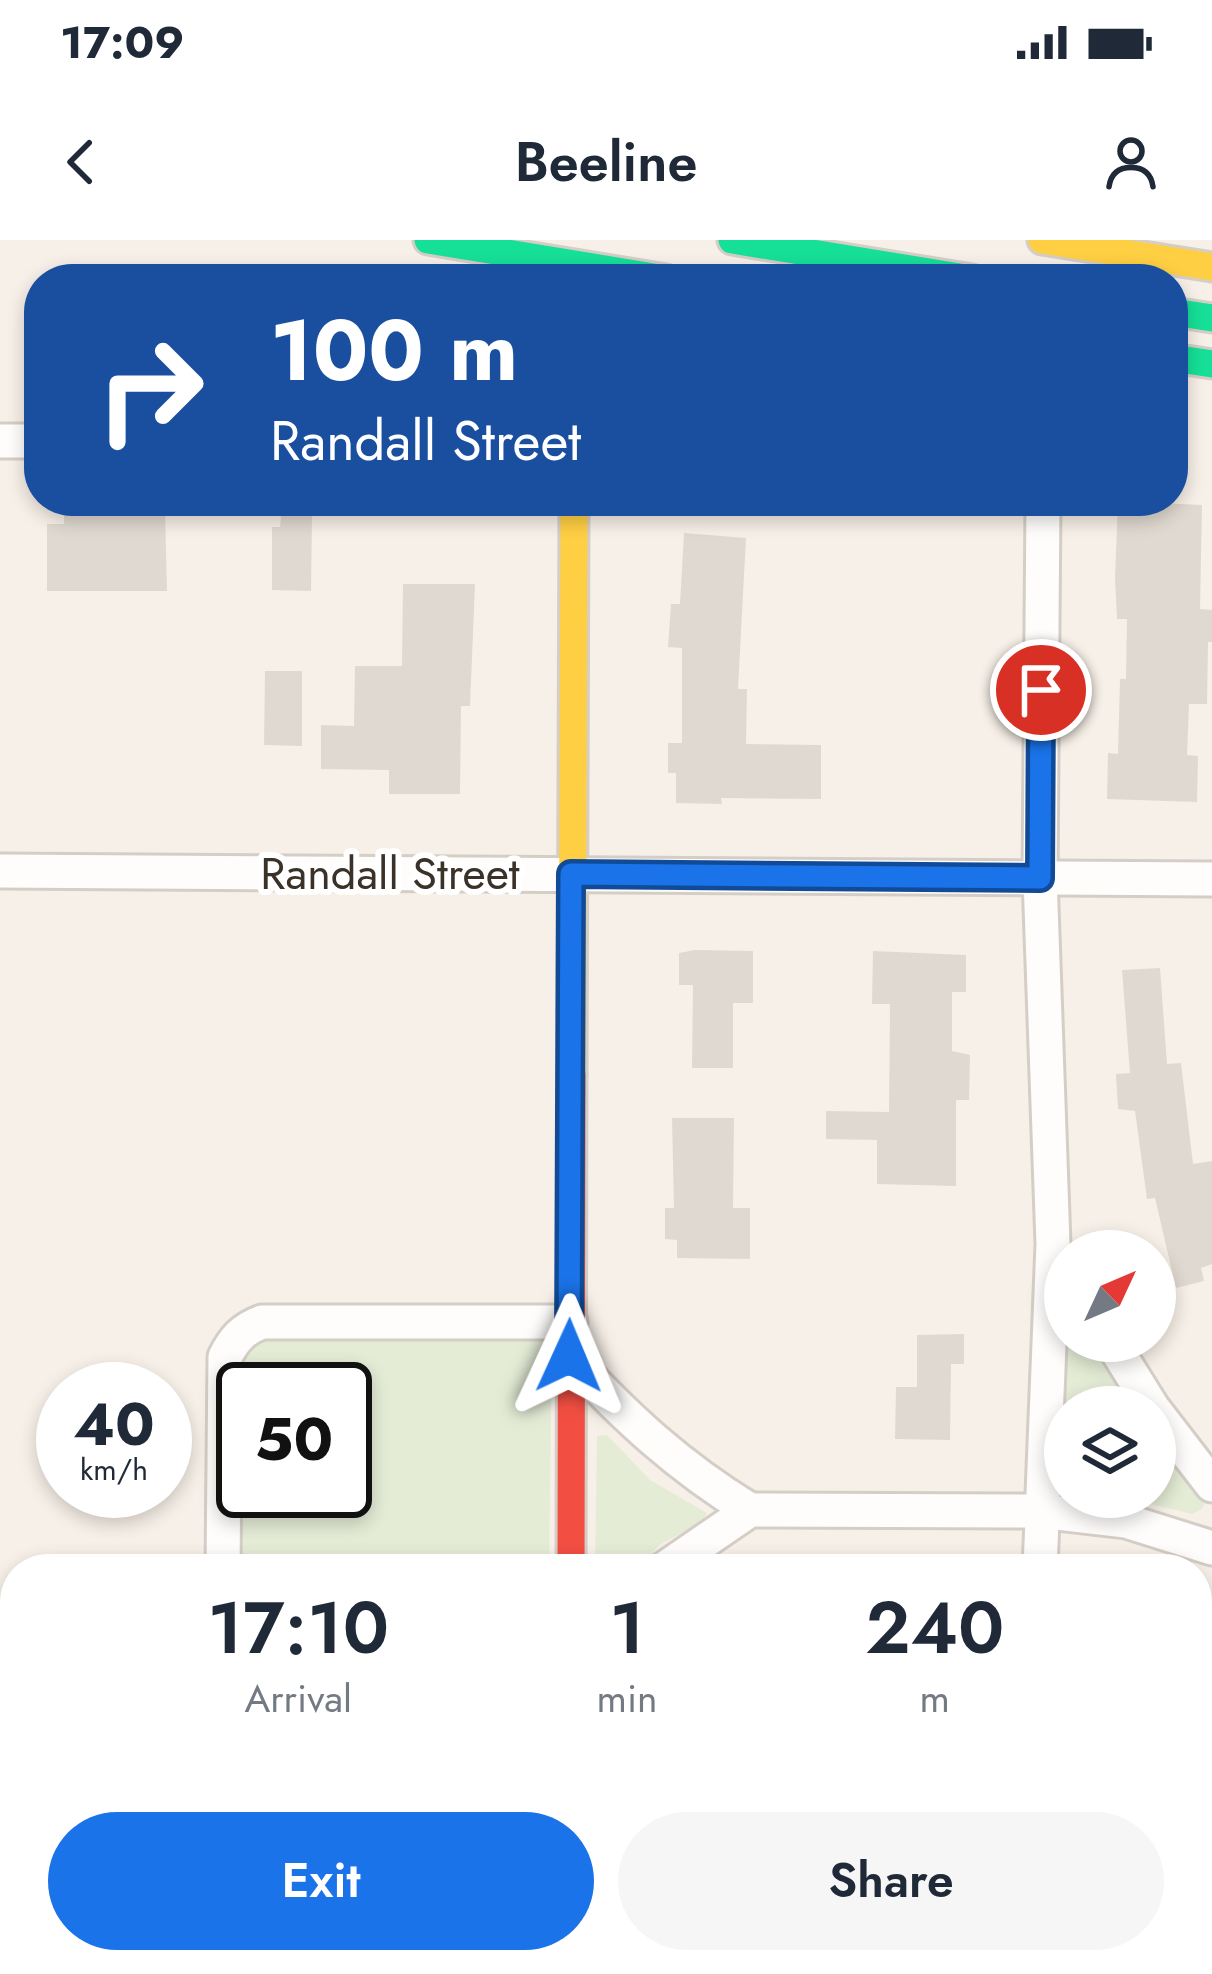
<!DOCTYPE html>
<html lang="en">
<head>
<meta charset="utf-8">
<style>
  body { margin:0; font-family:Jost,sans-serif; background:#f6f6f7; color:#1f2937; height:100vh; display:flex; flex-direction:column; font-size:45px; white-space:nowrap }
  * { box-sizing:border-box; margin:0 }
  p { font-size:39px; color:#747a83 }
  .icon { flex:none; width:66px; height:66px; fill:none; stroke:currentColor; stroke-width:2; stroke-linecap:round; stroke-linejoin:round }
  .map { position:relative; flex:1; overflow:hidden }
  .details { position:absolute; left:0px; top:1314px; width:1212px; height:420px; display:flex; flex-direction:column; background:#fff; border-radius:48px 48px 0 0; box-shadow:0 6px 18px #0003 }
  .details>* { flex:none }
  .hud { position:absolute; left:24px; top:24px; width:1164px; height:252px; border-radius:48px; box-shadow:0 6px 18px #0003; background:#1a4fa0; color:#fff; overflow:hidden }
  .needle { width:78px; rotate:46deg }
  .tools { position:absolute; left:1044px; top:990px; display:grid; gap:24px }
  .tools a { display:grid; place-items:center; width:132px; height:132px; border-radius:50%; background:#fff; box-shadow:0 6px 18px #0003; font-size:60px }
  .speed { position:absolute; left:36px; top:1122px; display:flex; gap:24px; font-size:60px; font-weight:700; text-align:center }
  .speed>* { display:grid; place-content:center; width:156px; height:156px; border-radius:50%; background:#fff; box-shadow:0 6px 18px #0003; line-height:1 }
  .speed small { font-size:30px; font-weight:400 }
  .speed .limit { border:6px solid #111; border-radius:18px; background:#fff; color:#111 }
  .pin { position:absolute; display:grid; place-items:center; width:102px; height:102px; color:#fff; margin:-51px; border:6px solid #fff; border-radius:50%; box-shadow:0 3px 12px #0007 }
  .me { position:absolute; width:132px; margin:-66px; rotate:1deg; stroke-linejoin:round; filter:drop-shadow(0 0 9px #0008) }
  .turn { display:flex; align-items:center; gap:42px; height:252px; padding:0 48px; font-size:54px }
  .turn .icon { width:156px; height:156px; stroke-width:2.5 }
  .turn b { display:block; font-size:84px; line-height:102px }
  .eta { display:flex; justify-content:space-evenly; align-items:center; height:204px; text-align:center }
  .eta b { font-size:72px; font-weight:600; line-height:84px }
  .button { display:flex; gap:24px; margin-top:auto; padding:24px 48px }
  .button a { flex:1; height:138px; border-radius:72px; background:#1a73e8; color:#fff; font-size:48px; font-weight:600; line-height:138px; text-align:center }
  .button a+a { background:#f6f6f7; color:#1f2937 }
  .status { display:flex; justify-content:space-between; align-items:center; height:84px; padding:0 60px; background:#fff; direction:ltr }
  .status svg { height:33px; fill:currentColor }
  header { display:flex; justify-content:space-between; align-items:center; height:156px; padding:0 48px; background:#fff; font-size:54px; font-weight:600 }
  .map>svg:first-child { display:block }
  .green { fill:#e4ecd6 }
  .building { fill:#e0d9d1 }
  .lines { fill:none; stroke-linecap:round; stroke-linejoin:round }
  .street-casing { stroke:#d5cec6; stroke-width:39 }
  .fast-casing { stroke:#d5cec6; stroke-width:33 }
  .slow-casing { stroke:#d5cec6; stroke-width:33 }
  .jam-casing { stroke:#d5cec6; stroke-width:33 }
  .street { stroke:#fefdfc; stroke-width:33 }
  .fast { stroke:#16e098; stroke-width:27 }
  .slow { stroke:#ffcf43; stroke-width:27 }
  .jam { stroke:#f24e42; stroke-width:27 }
  .route-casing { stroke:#114b97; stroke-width:30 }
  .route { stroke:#1a73e8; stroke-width:21 }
  .labels { text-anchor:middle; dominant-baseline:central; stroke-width:12; stroke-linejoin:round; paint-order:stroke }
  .street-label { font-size:45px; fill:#3a3228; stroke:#fff }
</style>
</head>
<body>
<div class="status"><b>17:09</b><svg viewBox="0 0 49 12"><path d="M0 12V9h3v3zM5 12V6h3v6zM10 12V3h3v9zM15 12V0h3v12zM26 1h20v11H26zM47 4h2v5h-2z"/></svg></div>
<header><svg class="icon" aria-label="back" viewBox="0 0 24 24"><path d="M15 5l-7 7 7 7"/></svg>Beeline<svg class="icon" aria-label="person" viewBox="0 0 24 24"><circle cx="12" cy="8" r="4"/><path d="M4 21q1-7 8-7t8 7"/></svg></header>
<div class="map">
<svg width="1212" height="1734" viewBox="0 0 1212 1734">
  <rect width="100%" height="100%" fill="#f7f0e8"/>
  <g class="green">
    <polygon points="552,1099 549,1329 241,1329 243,1207 243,1251 345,1251 345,1149 244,1149 245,1100"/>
    <polygon points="1065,1101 1093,1101 1134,1167 1065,1167 1065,1248 1060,1242"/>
    <polygon points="607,1195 650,1240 707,1273 702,1282 661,1304 635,1329 595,1329 597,1196"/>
    <polygon points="1155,1198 1206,1259 1202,1269 1192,1274 1121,1257 1155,1257"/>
  </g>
  <g class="building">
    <polygon points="1118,261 1202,265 1200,369 1212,370 1212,402 1208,402 1207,464 1189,464 1187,515 1198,516 1197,562 1107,559 1108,513 1118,514 1120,439 1126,439 1127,379 1117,379 1115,338"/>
    <polygon points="122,270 165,271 167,351 47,351 47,284 64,284 64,273"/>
    <polygon points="281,276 312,276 311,351 272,350 272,287 280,287"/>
    <polygon points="684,293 746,298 738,449 747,449 746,504 821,505 821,559 721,558 722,564 676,563 676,533 668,533 668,503 682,503 682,408 668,407 671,364 680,364"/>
    <polygon points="403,344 475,344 470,466 461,466 460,554 389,554 389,530 321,529 321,485 354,486 355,426 402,426"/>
    <polygon points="265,431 302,431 302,506 264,505"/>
    <polygon points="695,710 753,711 753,763 733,763 733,828 692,828 693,745 679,745 679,713"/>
    <polygon points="873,711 966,715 966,752 952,752 952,811 970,815 969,860 956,860 956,946 877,944 877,900 826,899 826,871 889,872 890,764 872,764"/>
    <polygon points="1160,728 1167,824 1181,823 1193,924 1212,921 1212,1024 1201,1028 1204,1041 1176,1048 1155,958 1147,959 1135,871 1118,869 1116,834 1130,833 1122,730"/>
    <polygon points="672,878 734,878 733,968 750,968 750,1019 677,1018 677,1000 665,999 665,968 674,968"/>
    <polygon points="964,1094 964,1124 951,1124 950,1200 895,1199 896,1147 917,1147 917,1095"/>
  </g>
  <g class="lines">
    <defs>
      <g id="street">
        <polyline points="0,201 39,201"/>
        <polyline points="0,631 1212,639"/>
        <polyline points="1111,1101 1152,1167"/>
        <path d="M569 1116C625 1177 679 1227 750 1270"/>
        <polyline points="1155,1171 1212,1245"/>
        <path d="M223 1329 225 1117C234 1099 243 1089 262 1082H570"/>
        <polyline points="664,1329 750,1270 1040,1271 1126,1281 1212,1308"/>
        <polyline points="1040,1329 1053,1004 1040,638 1043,261"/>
      </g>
      <g id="fast">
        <polyline points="428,0 666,39"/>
        <polyline points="732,0 972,39"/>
        <polyline points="1173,72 1212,78"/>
        <polyline points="1173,118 1212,124"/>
        <polyline points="0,1724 997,1731"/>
      </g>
      <g id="slow">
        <polyline points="1042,0 1212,27"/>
        <polyline points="572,835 574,261"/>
        <polyline points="997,1731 1212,1733"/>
      </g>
      <polyline id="jam" points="571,1329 572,835"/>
    </defs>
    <use href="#street" class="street-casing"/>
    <use href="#fast" class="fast-casing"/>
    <use href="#slow" class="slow-casing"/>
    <use href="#jam" class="jam-casing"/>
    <use href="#street" class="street"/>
    <use href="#fast" class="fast"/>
    <use href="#slow" class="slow"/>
    <use href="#jam" class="jam"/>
  </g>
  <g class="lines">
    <defs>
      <polyline id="route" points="569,1116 571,634 1040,638 1041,450"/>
    </defs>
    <use href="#route" class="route-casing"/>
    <use href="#route" class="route"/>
  </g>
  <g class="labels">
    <g class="street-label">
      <text x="390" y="633">Randall Street</text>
    </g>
  </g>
</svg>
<div class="tools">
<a><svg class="needle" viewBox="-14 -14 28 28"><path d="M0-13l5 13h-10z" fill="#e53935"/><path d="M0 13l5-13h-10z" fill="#747a83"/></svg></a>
<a><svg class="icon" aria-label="layers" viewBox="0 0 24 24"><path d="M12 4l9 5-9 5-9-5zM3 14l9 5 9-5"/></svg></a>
</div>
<div class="speed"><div>40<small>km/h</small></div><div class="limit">50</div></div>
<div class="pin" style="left:1041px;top:450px;background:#d93025"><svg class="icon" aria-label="arrive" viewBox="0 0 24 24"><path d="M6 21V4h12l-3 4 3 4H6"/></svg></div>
<svg class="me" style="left:569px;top:1116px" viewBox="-20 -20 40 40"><path d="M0-17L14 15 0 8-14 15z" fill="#1a73e8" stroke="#fff" stroke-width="4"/></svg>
<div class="hud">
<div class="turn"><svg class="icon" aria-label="right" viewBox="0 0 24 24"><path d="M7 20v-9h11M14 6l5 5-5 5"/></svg><div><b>100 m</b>Randall Street</div></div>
</div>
<section class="details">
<div class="eta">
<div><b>17:10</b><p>Arrival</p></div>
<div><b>1</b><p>min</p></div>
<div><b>240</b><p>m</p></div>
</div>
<div class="button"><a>Exit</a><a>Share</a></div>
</section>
</div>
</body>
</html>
